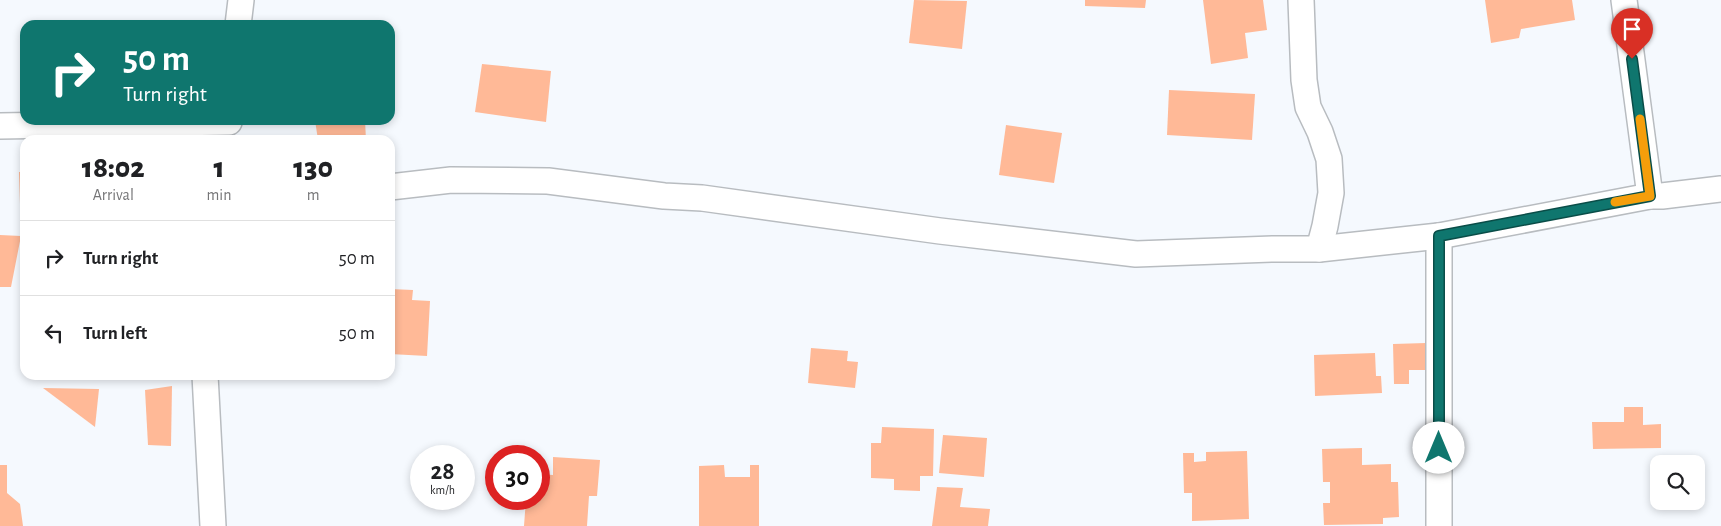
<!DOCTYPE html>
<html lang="en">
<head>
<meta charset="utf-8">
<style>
  body { margin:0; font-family:"Alegreya Sans",sans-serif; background:#f6f6f6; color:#202124; height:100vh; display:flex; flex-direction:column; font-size:19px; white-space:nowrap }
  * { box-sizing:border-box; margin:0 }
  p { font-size:16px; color:#757577 }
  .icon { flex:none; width:28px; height:28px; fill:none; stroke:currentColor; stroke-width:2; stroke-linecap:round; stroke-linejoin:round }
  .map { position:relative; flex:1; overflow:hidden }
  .drawer { position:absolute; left:20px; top:135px; width:375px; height:245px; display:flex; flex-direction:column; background:#fff; border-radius:15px; box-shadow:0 2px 8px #0003 }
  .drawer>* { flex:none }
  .banner { position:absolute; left:20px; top:20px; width:375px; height:105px; border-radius:15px; box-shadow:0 2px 8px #0003; background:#0f766e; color:#fff; overflow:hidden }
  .buttons { position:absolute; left:1650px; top:455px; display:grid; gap:10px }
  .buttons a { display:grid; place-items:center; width:55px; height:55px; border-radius:10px; background:#fff; box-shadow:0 2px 8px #0003; font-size:25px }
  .speed { position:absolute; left:410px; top:445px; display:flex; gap:10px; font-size:25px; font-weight:700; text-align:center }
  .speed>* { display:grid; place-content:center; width:65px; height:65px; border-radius:50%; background:#fff; box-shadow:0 2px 8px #0003; line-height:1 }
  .speed small { font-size:12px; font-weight:400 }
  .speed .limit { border:8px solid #d22; background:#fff; color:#111 }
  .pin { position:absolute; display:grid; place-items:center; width:42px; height:42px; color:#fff; margin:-51px -21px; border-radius:50% 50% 50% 0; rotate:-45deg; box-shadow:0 0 5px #0007 }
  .pin .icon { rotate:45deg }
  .me { position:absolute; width:55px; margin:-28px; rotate:0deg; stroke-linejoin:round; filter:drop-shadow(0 0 4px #0008) }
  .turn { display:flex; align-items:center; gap:18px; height:105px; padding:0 20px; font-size:22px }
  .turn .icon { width:65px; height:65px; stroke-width:2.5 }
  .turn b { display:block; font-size:35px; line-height:42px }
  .eta { display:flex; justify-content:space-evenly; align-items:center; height:85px; text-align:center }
  .eta b { font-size:30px; font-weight:800; line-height:35px }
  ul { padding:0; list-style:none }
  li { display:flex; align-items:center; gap:15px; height:75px; padding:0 20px; border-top:1px solid #e0e0e0 }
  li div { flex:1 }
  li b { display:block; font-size:19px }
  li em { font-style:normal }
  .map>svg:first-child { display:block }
  .building { fill:#ffb997 }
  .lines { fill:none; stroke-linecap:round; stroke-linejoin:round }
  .street-casing { stroke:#b8bcc0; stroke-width:28 }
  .street { stroke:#fff; stroke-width:25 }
  .route-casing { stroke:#0a4d48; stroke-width:12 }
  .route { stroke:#0f766e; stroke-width:9 }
  .slow { stroke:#f59e0b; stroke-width:9 }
</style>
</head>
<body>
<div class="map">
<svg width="1721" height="526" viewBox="0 0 1721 526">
  <rect width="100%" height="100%" fill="#f5f9fe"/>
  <g class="building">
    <polygon points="914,0 967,1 962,49 909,43"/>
    <polygon points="1085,0 1146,0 1145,8 1085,6"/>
    <polygon points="1203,0 1263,0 1267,30 1245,33 1248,58 1211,64"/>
    <polygon points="1485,0 1572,0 1575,20 1521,29 1519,38 1491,43"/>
    <polygon points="482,64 551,71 546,122 475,112"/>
    <polygon points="1169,90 1255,94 1252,140 1167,135"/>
    <polygon points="315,120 365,120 366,140 318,140"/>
    <polygon points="1006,125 1062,133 1054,183 999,175"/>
    <polygon points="19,172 25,172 25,255 22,254 21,236 11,287 0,287 0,235 21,236"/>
    <polygon points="390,289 413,290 412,300 430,301 427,356 390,354"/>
    <polygon points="1426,343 1426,370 1409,370 1409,384 1394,384 1393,344"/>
    <polygon points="811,348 848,351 847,361 858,362 855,388 808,383"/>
    <polygon points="1375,353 1376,376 1381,376 1382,393 1315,396 1314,355"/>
    <polygon points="71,375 167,375 167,380 71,377"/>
    <polygon points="172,386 171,446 148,445 145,390"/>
    <polygon points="43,388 99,389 95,427"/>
    <polygon points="1624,407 1643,407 1643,425 1661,424 1661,448 1593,449 1592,422 1624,422"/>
    <polygon points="882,427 934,429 933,476 920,476 920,491 894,490 894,479 871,478 871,443 881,443"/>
    <polygon points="943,435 987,438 984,477 939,473"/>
    <polygon points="1362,448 1362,465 1391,464 1391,482 1398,482 1399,517 1383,518 1383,524 1324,525 1323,503 1330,503 1330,482 1323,482 1322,449"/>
    <polygon points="1247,451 1249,519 1192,521 1192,493 1184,493 1183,453 1194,453 1194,462 1206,461 1206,452"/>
    <polygon points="553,457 600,460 597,496 589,496 587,526 524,526 526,499 539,499 539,474 553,475"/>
    <polygon points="0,465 7,465 7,493 20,504 23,526 0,526"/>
    <polygon points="724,465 725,477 750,477 750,465 759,465 759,526 699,526 699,466"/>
    <polygon points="937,487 963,488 960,507 990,509 988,526 932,526"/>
  </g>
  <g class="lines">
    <defs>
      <g id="street">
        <polyline points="1301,0 1304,80 1308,107 1320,132 1329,159 1331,193 1325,226 1319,249"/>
        <polyline points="1624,0 1650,196"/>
        <polyline points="238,25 241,0"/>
        <polyline points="0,126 229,122"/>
        <polyline points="390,187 451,180 548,181 664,196 702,198 940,231 1136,254 1273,249 1319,249 1439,236 1650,196 1662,196 1721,189"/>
        <polyline points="1439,236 1439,526"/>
        <polyline points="205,375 213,526"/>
      </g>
    </defs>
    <use href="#street" class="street-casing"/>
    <use href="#street" class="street"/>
  </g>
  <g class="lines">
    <defs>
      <polyline id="route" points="1439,448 1439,236 1650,196 1632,59"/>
    </defs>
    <use href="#route" class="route-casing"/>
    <use href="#route" class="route"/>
    <polyline class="slow" points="1615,202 1650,196 1640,119"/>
  </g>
</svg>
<div class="buttons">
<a><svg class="icon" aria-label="search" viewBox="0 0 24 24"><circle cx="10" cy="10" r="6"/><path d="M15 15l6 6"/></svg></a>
</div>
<div class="speed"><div>28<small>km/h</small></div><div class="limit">30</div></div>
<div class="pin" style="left:1632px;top:59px;background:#d93025"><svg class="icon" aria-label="arrive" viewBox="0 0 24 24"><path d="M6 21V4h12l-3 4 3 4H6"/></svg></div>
<svg class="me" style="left:1439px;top:448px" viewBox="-20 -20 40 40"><circle r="19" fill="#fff"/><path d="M0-13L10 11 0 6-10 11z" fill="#0f766e"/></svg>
<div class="banner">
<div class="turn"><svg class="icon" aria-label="right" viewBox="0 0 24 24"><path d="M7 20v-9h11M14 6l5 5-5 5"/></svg><div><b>50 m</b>Turn right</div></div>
</div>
<section class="drawer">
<div class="eta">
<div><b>18:02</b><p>Arrival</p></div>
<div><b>1</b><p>min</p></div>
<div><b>130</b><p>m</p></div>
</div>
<ul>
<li><svg class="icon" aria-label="right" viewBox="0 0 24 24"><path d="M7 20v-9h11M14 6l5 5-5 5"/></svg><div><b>Turn right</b></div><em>50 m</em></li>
<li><svg class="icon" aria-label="left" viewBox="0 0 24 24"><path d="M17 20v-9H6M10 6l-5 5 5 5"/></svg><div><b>Turn left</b></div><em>50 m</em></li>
</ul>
</section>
</div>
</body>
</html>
